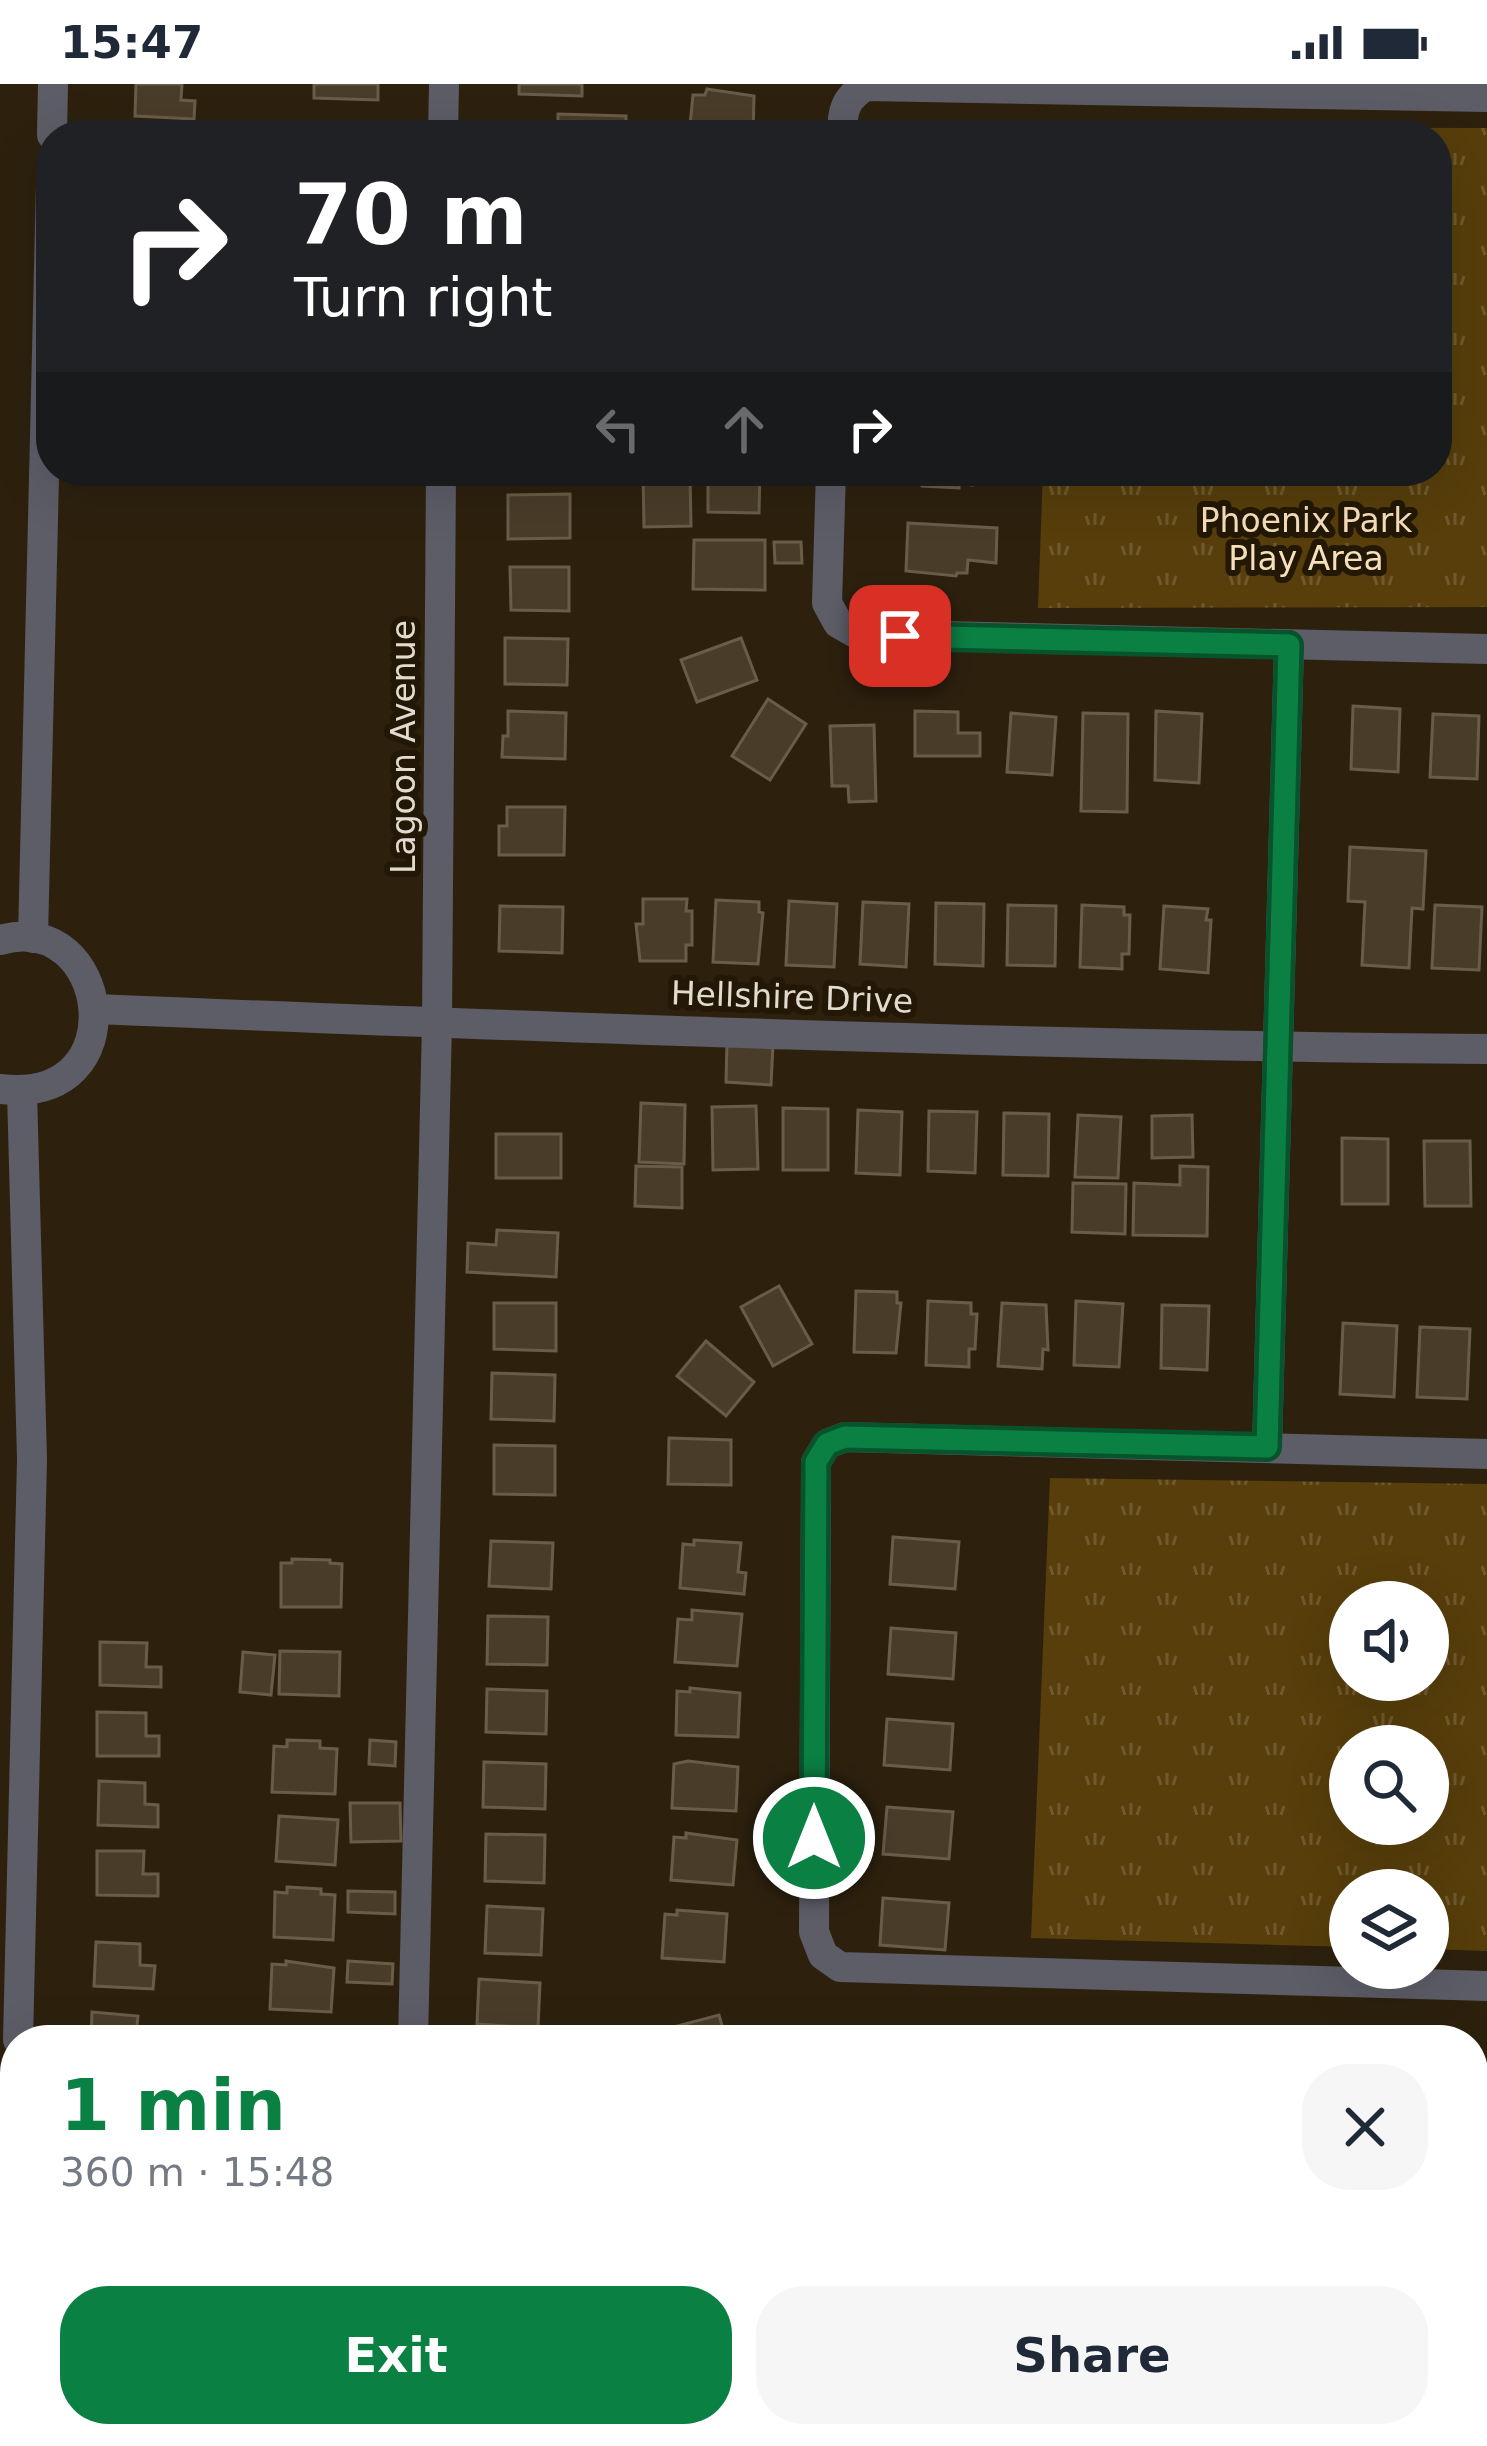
<!DOCTYPE html>
<html lang="en">
<head>
<meta charset="utf-8">
<style>
  body { margin:0; font-family:"DejaVu Sans",sans-serif; background:#f6f6f7; color:#1f2937; height:100vh; display:flex; flex-direction:column; font-size:45px; white-space:nowrap }
  * { box-sizing:border-box; margin:0 }
  p { font-size:39px; color:#747a83 }
  .icon { flex:none; width:66px; height:66px; fill:none; stroke:currentColor; stroke-width:2; stroke-linecap:round; stroke-linejoin:round }
  .map { position:relative; flex:1; overflow:hidden }
  .side { position:absolute; left:0px; top:1941px; width:1488px; height:423px; display:flex; flex-direction:column; background:#fff; border-radius:48px 48px 0 0; box-shadow:0 12px 48px #0002 }
  .side>* { flex:none }
  .banner { position:absolute; left:36px; top:36px; width:1416px; height:366px; border-radius:48px; box-shadow:0 12px 48px #0002; background:#202124; color:#fff; overflow:hidden }
  .controls { position:absolute; left:1329px; top:1497px; display:grid; gap:24px }
  .controls a { display:grid; place-items:center; width:120px; height:120px; border-radius:50%; background:#fff; box-shadow:0 12px 48px #0002; font-size:60px }
  .pin { position:absolute; display:grid; place-items:center; width:102px; height:102px; color:#fff; margin:-51px; border-radius:24px; box-shadow:0 6px 18px #0006 }
  .me { position:absolute; width:132px; margin:-66px; rotate:0deg; stroke-linejoin:round; filter:drop-shadow(0 0 9px #0008) }
  .turn { display:flex; align-items:center; gap:42px; height:252px; padding:0 60px; font-size:54px }
  .turn .icon { width:156px; height:156px; stroke-width:2.5 }
  .turn b { display:block; font-size:84px; line-height:102px }
  .lanes { display:flex; align-items:center; height:114px; padding:0 60px; background:#0003; justify-content:center; gap:60px; direction:ltr }
  .lanes .off { opacity:.35 }
  .round { display:grid; place-items:center; flex:none; width:126px; height:126px; border-radius:48px; background:#f6f6f7 }
  .overview { display:flex; align-items:center; justify-content:space-between; height:204px; padding:0 60px }
  h1 { font-size:72px; font-weight:700; line-height:90px; color:#0b8043 }
  .button { display:flex; gap:24px; margin-top:auto; padding:24px 60px }
  .button a { flex:1; height:138px; border-radius:48px; background:#0b8043; color:#fff; font-size:48px; font-weight:700; line-height:138px; text-align:center }
  .button a+a { background:#f6f6f7; color:#1f2937 }
  .status { display:flex; justify-content:space-between; align-items:center; height:84px; padding:0 60px; background:#fff; direction:ltr }
  .status svg { height:33px; fill:currentColor }
  .map>svg:first-child { display:block }
  .park { fill:url(#park-tufts); fill-rule:evenodd }
  .building { fill:#493d29; stroke:#6a5d48; stroke-width:3 }
  .lines { fill:none; stroke-linecap:round; stroke-linejoin:round }
  .minor { stroke:#5c5d67; stroke-width:30 }
  .route-casing { stroke:#07532c; stroke-width:30 }
  .route { stroke:#0b8043; stroke-width:21 }
  .labels { text-anchor:middle; dominant-baseline:central; stroke-width:12; stroke-linejoin:round; paint-order:stroke }
  .park-label { font-size:33px; fill:#f6dfbb; stroke:#231805 }
  .street-label { font-size:33px; fill:#e2dbcf; stroke:#231805 }
</style>
</head>
<body>
<div class="status"><b>15:47</b><svg viewBox="0 0 49 12"><path d="M0 12V9h3v3zM5 12V6h3v6zM10 12V3h3v9zM15 12V0h3v12zM26 1h20v11H26zM47 4h2v5h-2z"/></svg></div>
<div class="map">
<svg width="1487" height="2362" viewBox="0 0 1487 2362">
  <defs>
    <pattern id="park-tufts" width="24" height="20" patternUnits="userSpaceOnUse" patternTransform="scale(3)"><rect width="24" height="20" fill="#573e0b"/><path d="M3 7l-1-3M5 7V3M7 7l1-3M15 17l-1-3M17 17v-4M19 17l1-3" fill="none" stroke="#6f592e"/></pattern>
  </defs>
  <rect width="100%" height="100%" fill="#2d210e"/>
  <g class="park">
    <polygon points="1056,43 1487,44 1487,523 1038,524 1043,387 1437,387 1437,51 1056,51"/>
    <path d="M1050 1394 1487 1400V1867L1428 1865V1806H1350V1863L1031 1854ZM1350 1518H1428V1596H1350ZM1350 1662H1428V1740H1350Z"/>
  </g>
  <g class="building">
    <polygon points="136,0 182,0 181,16 195,17 194,35 135,32"/>
    <polygon points="314,0 378,0 378,16 314,14"/>
    <polygon points="519,0 582,0 582,12 519,10"/>
    <polygon points="707,5 754,12 753,51 689,51 693,11 705,11"/>
    <polygon points="558,30 626,32 626,51 521,51 521,39 558,41"/>
    <polygon points="319,41 383,44 382,51 318,51"/>
    <polygon points="708,387 760,387 759,429 708,428"/>
    <polygon points="908,387 972,387 972,401 959,399 959,404 922,402 920,398 908,397"/>
    <polygon points="643,390 690,390 691,442 644,443"/>
    <polygon points="570,410 570,454 508,455 508,411"/>
    <polygon points="908,439 997,444 996,479 968,476 967,489 957,489 956,492 906,487"/>
    <polygon points="694,456 765,456 765,506 693,505"/>
    <polygon points="774,458 801,458 802,479 775,479"/>
    <polygon points="510,483 569,483 569,527 511,526"/>
    <polygon points="505,554 568,555 567,601 505,600"/>
    <polygon points="741,554 757,596 697,618 681,576"/>
    <polygon points="768,615 806,640 770,696 732,672"/>
    <polygon points="1353,622 1400,625 1398,688 1351,685"/>
    <polygon points="508,627 566,629 565,675 502,673 503,652 508,652"/>
    <polygon points="915,627 958,628 958,649 980,649 980,672 915,672"/>
    <polygon points="1156,627 1202,630 1199,699 1155,696"/>
    <polygon points="1011,629 1056,633 1052,691 1007,688"/>
    <polygon points="1083,629 1128,630 1127,728 1081,727"/>
    <polygon points="1433,630 1479,632 1477,695 1430,693"/>
    <polygon points="874,641 876,717 849,718 848,702 832,702 830,642"/>
    <polygon points="507,723 565,723 564,771 499,771 499,742 507,742"/>
    <polygon points="1350,763 1426,767 1423,825 1412,824 1409,884 1362,881 1365,818 1348,817"/>
    <polygon points="643,815 687,815 686,827 692,827 692,861 686,861 686,877 640,877 636,840 643,840"/>
    <polygon points="716,816 759,818 759,828 763,829 758,880 713,878"/>
    <polygon points="789,817 837,820 834,883 786,881"/>
    <polygon points="863,818 909,820 906,883 860,880"/>
    <polygon points="936,819 984,820 983,882 935,880"/>
    <polygon points="1008,821 1056,822 1055,882 1007,881"/>
    <polygon points="1082,821 1124,823 1124,831 1130,831 1129,870 1122,870 1122,885 1080,883"/>
    <polygon points="1435,821 1482,823 1479,886 1432,884"/>
    <polygon points="500,822 563,823 562,869 499,867"/>
    <polygon points="1164,822 1208,825 1206,836 1211,836 1208,889 1160,885"/>
    <polygon points="727,958 773,961 771,1001 726,998"/>
    <polygon points="641,1019 685,1021 684,1080 639,1078"/>
    <polygon points="756,1022 758,1085 713,1086 712,1023"/>
    <polygon points="783,1024 828,1025 828,1086 783,1086"/>
    <polygon points="858,1026 902,1028 900,1091 856,1089"/>
    <polygon points="929,1027 977,1028 975,1089 928,1087"/>
    <polygon points="1004,1029 1049,1030 1048,1092 1003,1091"/>
    <polygon points="1078,1031 1121,1033 1118,1094 1075,1093"/>
    <polygon points="1192,1031 1193,1073 1152,1074 1152,1032"/>
    <rect x="496" y="1050" width="65" height="44"/>
    <polygon points="1342,1054 1388,1055 1388,1120 1342,1120"/>
    <polygon points="1424,1057 1470,1057 1471,1122 1425,1122"/>
    <polygon points="636,1082 682,1083 682,1124 635,1122"/>
    <polygon points="1180,1082 1208,1083 1207,1152 1133,1151 1134,1099 1180,1101"/>
    <polygon points="1073,1099 1126,1100 1125,1150 1072,1148"/>
    <polygon points="497,1146 558,1149 556,1193 467,1188 468,1159 496,1161"/>
    <polygon points="779,1202 812,1260 773,1282 741,1223"/>
    <polygon points="856,1207 897,1208 897,1219 901,1219 896,1269 854,1268"/>
    <polygon points="928,1217 971,1219 971,1230 977,1230 975,1265 969,1265 969,1283 926,1281"/>
    <polygon points="1076,1217 1123,1220 1119,1283 1074,1281"/>
    <polygon points="494,1219 556,1219 556,1267 494,1265"/>
    <polygon points="1002,1219 1046,1221 1048,1266 1043,1265 1042,1285 998,1282"/>
    <polygon points="1162,1221 1209,1222 1207,1286 1161,1284"/>
    <polygon points="1343,1239 1397,1242 1394,1313 1340,1310"/>
    <polygon points="1420,1243 1470,1245 1467,1315 1417,1313"/>
    <polygon points="706,1257 754,1298 726,1332 677,1292"/>
    <polygon points="492,1289 555,1291 554,1337 491,1335"/>
    <polygon points="669,1354 731,1356 731,1401 668,1400"/>
    <polygon points="494,1361 555,1362 555,1411 494,1410"/>
    <polygon points="893,1453 959,1458 955,1505 890,1500"/>
    <polygon points="694,1456 741,1459 738,1488 746,1489 744,1510 680,1504 683,1460 694,1461"/>
    <polygon points="491,1457 553,1459 551,1505 489,1502"/>
    <polygon points="292,1475 330,1476 330,1479 342,1480 341,1523 281,1523 281,1479 292,1479"/>
    <polygon points="692,1526 742,1530 737,1582 675,1578 678,1535 692,1536"/>
    <polygon points="488,1532 548,1533 547,1581 487,1580"/>
    <polygon points="891,1544 956,1549 953,1595 888,1590"/>
    <polygon points="100,1558 147,1559 146,1583 161,1583 161,1603 100,1601"/>
    <polygon points="280,1567 340,1568 339,1612 279,1610"/>
    <polygon points="243,1568 275,1571 271,1611 240,1608"/>
    <polygon points="690,1604 740,1609 738,1653 676,1651 677,1607 690,1608"/>
    <polygon points="487,1605 547,1607 546,1650 486,1648"/>
    <polygon points="97,1628 146,1629 146,1652 159,1652 159,1672 97,1672"/>
    <polygon points="887,1635 953,1640 950,1686 884,1681"/>
    <polygon points="287,1656 320,1657 320,1664 337,1665 335,1710 272,1708 274,1662 287,1663"/>
    <polygon points="370,1656 396,1658 395,1682 369,1680"/>
    <polygon points="688,1677 738,1683 736,1727 672,1724 674,1680"/>
    <polygon points="484,1678 546,1680 545,1725 483,1723"/>
    <polygon points="99,1697 145,1699 145,1720 158,1721 158,1743 98,1741"/>
    <polygon points="350,1719 400,1719 401,1757 351,1758"/>
    <polygon points="887,1723 953,1728 949,1775 883,1770"/>
    <polygon points="279,1732 338,1736 335,1781 276,1777"/>
    <polygon points="686,1749 737,1756 733,1801 671,1796 674,1753 686,1754"/>
    <polygon points="486,1750 545,1751 544,1799 485,1797"/>
    <polygon points="97,1767 144,1767 143,1790 158,1790 158,1812 97,1811"/>
    <polygon points="287,1803 321,1805 321,1810 335,1811 333,1856 274,1853 275,1808 287,1809"/>
    <polygon points="348,1807 395,1808 395,1830 348,1828"/>
    <polygon points="883,1814 949,1819 945,1866 880,1861"/>
    <polygon points="487,1822 543,1825 541,1871 485,1869"/>
    <polygon points="677,1826 727,1830 724,1878 662,1874 665,1830 677,1831"/>
    <polygon points="96,1858 140,1860 140,1881 155,1882 153,1905 94,1902"/>
    <polygon points="286,1877 334,1884 331,1928 270,1925 272,1880 286,1881"/>
    <polygon points="348,1877 393,1880 392,1900 347,1898"/>
    <polygon points="479,1895 540,1899 538,1944 477,1940"/>
    <polygon points="92,1928 138,1932 136,1952 154,1956 91,1956"/>
    <polygon points="719,1931 726,1956 661,1956 658,1947"/>
    <polygon points="1476,2197 1487,2197 1487,2255 1477,2255"/>
    <polygon points="84,2349 121,2349 120,2362 83,2362"/>
    <polygon points="268,2349 324,2349 303,2362 276,2362"/>
  </g>
  <g class="lines">
    <g class="minor">
      <polyline points="52,51 53,0"/>
      <polyline points="443,51 444,0"/>
      <path d="M842 51C842 27 845 14 866 2L1487 13"/>
      <polyline points="831,387 827,519 838,539 857,550 1487,565"/>
      <polyline points="33,854 51,100"/>
      <path d="M0 856C110 824 139 1022 0 1005"/>
      <path d="M96 925C559 944 1023 961 1487 965"/>
      <polyline points="1267,1363 1289,561"/>
      <polyline points="1487,1370 845,1353 827,1360 816,1378 814,1848 823,1871 840,1883 1487,1902"/>
      <polyline points="18,1956 32,1375 22,1008"/>
      <polyline points="413,1956 437,939 441,387"/>
      <polyline points="1473,2301 1487,2301"/>
      <polyline points="8,2362 15,2081"/>
    </g>
  </g>
  <g class="lines">
    <defs>
      <polyline id="route" points="814,1754 816,1378 827,1360 845,1353 1267,1363 1289,561 900,552"/>
    </defs>
    <use href="#route" class="route-casing"/>
    <use href="#route" class="route"/>
  </g>
  <g class="labels">
    <g class="park-label">
      <text x="1306" y="436">Phoenix Park<tspan x="1306" dy="38">Play Area</tspan></text>
    </g>
    <g class="street-label">
      <text transform="translate(403 663) rotate(-90)">Lagoon Avenue</text>
      <text transform="translate(792 913) rotate(2)">Hellshire Drive</text>
    </g>
  </g>
</svg>
<div class="controls">
<a><svg class="icon" aria-label="sound" viewBox="0 0 24 24"><path d="M4 9h4l5-4v14l-5-4H4zM17 9q2 3 0 6"/></svg></a>
<a><svg class="icon" aria-label="search" viewBox="0 0 24 24"><circle cx="10" cy="10" r="6"/><path d="M15 15l6 6"/></svg></a>
<a><svg class="icon" aria-label="layers" viewBox="0 0 24 24"><path d="M12 4l9 5-9 5-9-5zM3 14l9 5 9-5"/></svg></a>
</div>
<div class="pin" style="left:900px;top:552px;background:#d93025"><svg class="icon" aria-label="arrive" viewBox="0 0 24 24"><path d="M6 21V4h12l-3 4 3 4H6"/></svg></div>
<svg class="me" style="left:814px;top:1754px" viewBox="-20 -20 40 40"><circle r="17" fill="#0b8043" stroke="#fff" stroke-width="3"/><path d="M0-11L8 9 0 5-8 9z" fill="#fff"/></svg>
<div class="banner">
<div class="turn"><svg class="icon" aria-label="right" viewBox="0 0 24 24"><path d="M7 20v-9h11M14 6l5 5-5 5"/></svg><div><b>70 m</b>Turn right</div></div>
<div class="lanes"><svg class="icon off" aria-label="left" viewBox="0 0 24 24"><path d="M17 20v-9H6M10 6l-5 5 5 5"/></svg><svg class="icon off" aria-label="ahead" viewBox="0 0 24 24"><path d="M12 20V5M6 11l6-6 6 6"/></svg><svg class="icon" aria-label="right" viewBox="0 0 24 24"><path d="M7 20v-9h11M14 6l5 5-5 5"/></svg></div>
</div>
<section class="side">
<div class="overview"><div><h1>1 min</h1><p>360 m · 15:48</p></div><a class="round"><svg class="icon" aria-label="close" viewBox="0 0 24 24"><path d="M6 6l12 12M18 6L6 18"/></svg></a></div>
<div class="button"><a>Exit</a><a>Share</a></div>
</section>
</div>
</body>
</html>
